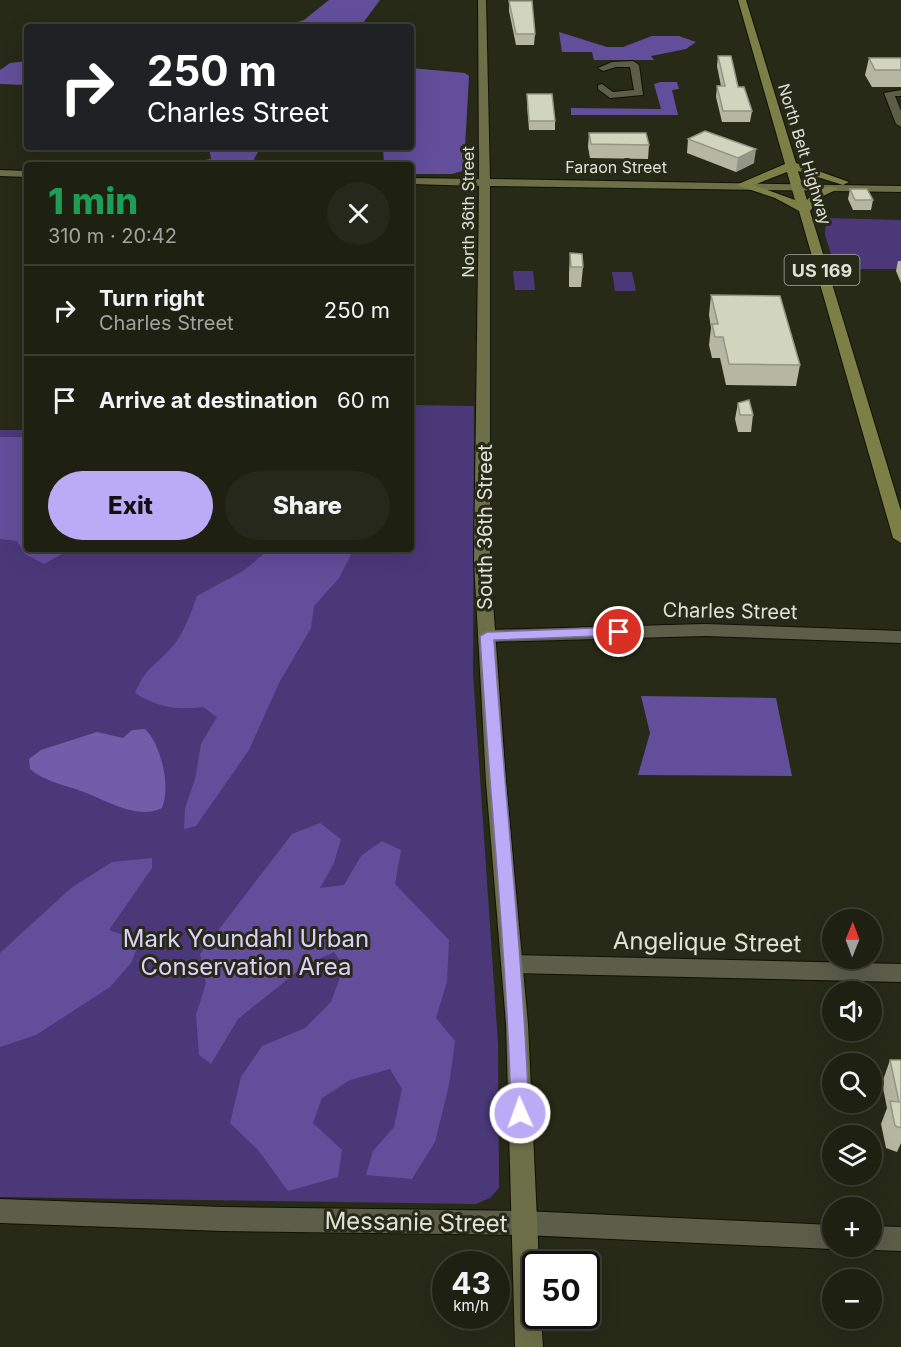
<!DOCTYPE html>
<html lang="en">
<head>
<meta charset="utf-8">
<style>
  body { margin:0; font-family:Inter,sans-serif; background:#26281b; color:#f1f3f6; height:100vh; display:flex; flex-direction:column; font-size:22px; white-space:nowrap }
  * { box-sizing:border-box; margin:0 }
  p { font-size:20px; color:#a1a39f }
  .icon { flex:none; width:33px; height:33px; fill:none; stroke:currentColor; stroke-width:2; stroke-linecap:round; stroke-linejoin:round }
  .map { position:relative; flex:1; overflow:hidden }
  .panel { position:absolute; left:24px; top:162px; width:390px; height:390px; display:flex; flex-direction:column; background:#1e2012; border-radius:6px; box-shadow:0 6px 24px #0002,0 0 0 2px #3c3e32 }
  .panel>* { flex:none }
  .guide { position:absolute; left:24px; top:24px; width:390px; height:126px; border-radius:6px; box-shadow:0 6px 24px #0002,0 0 0 2px #3c3e32; background:#202124; color:#fff; overflow:hidden }
  .needle { width:39px; rotate:1deg }
  .controls { position:absolute; left:822px; top:909px; display:grid; gap:12px }
  .controls a { display:grid; place-items:center; width:60px; height:60px; border-radius:50%; background:#1e2012; box-shadow:0 6px 24px #0002,0 0 0 2px #3c3e32; font-size:30px }
  .speed { position:absolute; left:432px; top:1251px; display:flex; gap:12px; font-size:30px; font-weight:700; text-align:center }
  .speed>* { display:grid; place-content:center; width:78px; height:78px; border-radius:50%; background:#1e2012; box-shadow:0 6px 24px #0002,0 0 0 2px #3c3e32; line-height:1 }
  .speed small { font-size:15px; font-weight:400 }
  .speed .limit { border:3px solid #111; border-radius:9px; background:#fff; color:#111 }
  .pin { position:absolute; display:grid; place-items:center; width:51px; height:51px; color:#fff; margin:-26px; border:3px solid #fff; border-radius:50%; box-shadow:0 2px 6px #0007 }
  .me { position:absolute; width:66px; margin:-33px; rotate:358deg; stroke-linejoin:round; filter:drop-shadow(0 0 4px #0008) }
  .turn { display:flex; align-items:center; gap:21px; height:126px; padding:0 24px; font-size:27px }
  .turn .icon { width:78px; height:78px; stroke-width:2.5 }
  .turn b { display:block; font-size:42px; line-height:51px }
  .round { display:grid; place-items:center; flex:none; width:63px; height:63px; border-radius:32px; background:#26281b }
  .headline { display:flex; align-items:center; justify-content:space-between; height:102px; padding:0 24px }
  h1 { font-size:36px; font-weight:800; line-height:45px; color:#1e9e55 }
  .cta { display:flex; gap:12px; margin-top:auto; padding:12px 24px }
  .cta a { flex:1; height:69px; border-radius:36px; background:#bbaaf6; color:#111; font-size:24px; font-weight:800; line-height:69px; text-align:center }
  .cta a+a { background:#26281b; color:#f1f3f6 }
  ul { padding:0; list-style:none }
  li { display:flex; align-items:center; gap:18px; height:90px; padding:0 24px; border-top:2px solid #3c3e32 }
  li div { flex:1 }
  li b { display:block; font-size:22px }
  li em { font-style:normal }
  .map>svg:first-child { display:block }
  .green { fill:#4b3879 }
  .forest { fill:#634e9b }
  .water { fill:#725dab }
  .lines { fill:none; stroke-linecap:round; stroke-linejoin:round }
  .minor-casing { stroke:#111203; stroke-width:2 }
  .tertiary-casing { stroke:#111203; stroke-width:2 }
  .secondary-casing { stroke:#111203; stroke-width:2 }
  .primary-casing { stroke:#111203; stroke-width:2 }
  .minor { fill:#5c5e4a; fill-rule:evenodd }
  .tertiary { fill:#5c5e4a; fill-rule:evenodd }
  .secondary { fill:#6c6f48; fill-rule:evenodd }
  .primary { fill:#7c8046; fill-rule:evenodd }
  .wall { fill:#b5b7a3 }
  .shaded-wall { fill:#939585 }
  .building { fill:#d2d5be; stroke:#939585; stroke-width:1.5 }
  .route { fill:#bbaaf6; stroke:#7a6ea0; stroke-width:1.5 }
  .labels { text-anchor:middle; dominant-baseline:central; stroke-width:6; stroke-linejoin:round; paint-order:stroke }
  .far-street-label { font-size:16px; fill:#e0e2d7; stroke:#282a18 }
  .shield { fill:#282a18; stroke:#a9ab9e; stroke-width:1.5 }
  .shield-label { font-size:18px; font-weight:bold; fill:#e0e2d7 }
  .street-label { font-size:20px; fill:#e0e2d7; stroke:#282a18 }
  .near-park-label { font-size:24px; fill:#dad1fd; stroke:#282a18 }
  .near-street-label { font-size:24px; fill:#e0e2d7; stroke:#282a18 }
</style>
</head>
<body>
<div class="map">
<svg width="901" height="1347" viewBox="0 0 901 1347">
  <rect width="100%" height="100%" fill="#282a18"/>
  <g class="green">
    <polygon points="826,218 901,220 901,269 836,269 825,235"/>
    <polygon points="513,271 533,271 535,290 515,290"/>
    <polygon points="612,272 632,272 636,291 615,291"/>
    <polygon points="411,405 474,406 473,674 498,1044 499,1188 490,1198 476,1204 0,1197 0,430 27,430 27,549 411,549"/>
  </g>
  <g class="forest">
    <polygon points="329,0 380,0 360,27 282,27 304,20"/>
    <polygon points="559,32 607,47 623,47 652,36 679,36 696,42 686,49 651,56 654,60 594,60 592,52 562,52"/>
    <polygon points="27,61 27,85 0,84 0,70 10,63"/>
    <polygon points="411,68 465,73 469,76 464,165 462,171 452,174 411,174 411,165 384,165 383,147 411,147"/>
    <polygon points="661,82 677,82 679,89 672,90 678,115 571,115 571,108 661,109 654,84"/>
    <polygon points="209,147 261,147 254,159 258,164 268,165 171,165 211,159"/>
    <polygon points="0,437 27,437 27,549 71,549 44,564 25,554 17,541 0,539"/>
    <path d="M270 549H354L339 578 314 606 311 628 279 683 249 750 196 826 184 829 185 808 195 779 201 744 217 717 203 707C176 710 159 708 135 693 147 665 155 667 173 646 184 633 191 613 197 596L243 571Z"/>
    <polygon points="641,696 776,698 792,776 638,775 650,733"/>
    <polygon points="320,823 341,839 334,863 320,888 344,885 361,856 382,841 401,850 395,884 449,940 447,982 436,1018 455,1041 449,1085 435,1142 412,1179 366,1175 373,1151 394,1127 402,1089 390,1069 350,1080 322,1098 313,1123 342,1150 338,1177 288,1191 258,1150 230,1123 241,1077 262,1046 305,1028 331,1002 344,966 334,952 304,966 238,1019 211,1064 199,1055 196,1015 206,983 200,954 292,834"/>
    <polygon points="152,858 152,868 109,930 140,941 131,963 110,987 36,1035 0,1047 0,953 71,888 112,862"/>
  </g>
  <path class="water" d="M145 729C161 744 171 786 162 808 137 821 105 799 81 791 62 784 46 782 30 769L29 759 41 750 97 732 123 738 132 730Z"/>
  <g class="lines">
    <defs>
      <g id="minor">
        <polygon points="612,62 633,61 639,65 643,95 610,98 598,89 598,85 602,84 613,92 634,90 630,67 616,67 603,71 598,68"/>
        <polygon points="901,90 901,96 895,96 901,111 901,127 896,124 884,93"/>
        <polygon points="705,624 901,631 901,643 705,636 487,642 478,636 487,630"/>
        <polygon points="512,955 901,964 901,982 512,973 504,970 501,964 504,958"/>
      </g>
      <g id="tertiary">
        <polygon points="0,1199 223,1207 524,1211 832,1225 832,1246 839,1246 832,1249 524,1235 223,1231 0,1223"/>
        <polygon points="872,1226 901,1227 901,1251 872,1250 863,1247 872,1246"/>
      </g>
      <g id="secondary">
        <polygon points="478,0 486,0 490,179 901,186 901,192 490,186 490,561 506,782 528,1024 539,1264 536,1264 536,1316 541,1316 543,1347 515,1347 506,1024 486,782 474,561 479,186 411,184 411,178 479,179"/>
        <polygon points="0,170 27,171 27,177 0,176"/>
      </g>
      <path id="primary" d="M738 0H746L796 163 849 182 843 185 798 171 807 200C814 192 828 182 838 189L821 197 810 211 901 511V543L893 538 799 211 775 198 736 185 785 164ZM787 172 795 200 754 185Z"/>
    </defs>
    <use href="#minor" class="minor-casing"/>
    <use href="#tertiary" class="tertiary-casing"/>
    <use href="#secondary" class="secondary-casing"/>
    <use href="#primary" class="primary-casing"/>
    <use href="#minor" class="minor"/>
    <use href="#tertiary" class="tertiary"/>
    <use href="#secondary" class="secondary"/>
    <use href="#primary" class="primary"/>
  </g>
  <g class="wall">
    <polygon points="509,1 535,34 534,45 516,45 509,11"/>
    <polygon points="718,56 752,111 750,122 722,122 716,97 717,86 721,86 717,66"/>
    <polygon points="869,58 901,58 901,87 872,87 865,75"/>
    <polygon points="527,94 555,121 555,130 529,130 527,103"/>
    <polygon points="589,133 649,145 648,159 590,158 588,147"/>
    <polygon points="688,139 754,163 736,172 687,153"/>
    <polygon points="850,189 873,200 871,210 853,210 848,199"/>
    <polygon points="570,253 583,267 581,287 569,287 569,273"/>
    <polygon points="898,261 901,261 901,283 896,271"/>
    <polygon points="711,295 800,365 796,386 726,385 720,358 712,358 709,345 711,328 709,315"/>
    <polygon points="738,403 753,415 751,432 738,432 735,419"/>
    <polygon points="890,1060 901,1060 901,1143 897,1152 886,1148 881,1124 887,1108 882,1083"/>
  </g>
  <polygon class="shaded-wall" points="756,149 754,163 736,172 738,158"/>
  <g class="building">
    <polygon points="509,1 532,1 535,34 516,34"/>
    <polygon points="718,56 731,56 738,87 744,87 752,111 723,111 717,86 725,86"/>
    <polygon points="869,58 901,58 901,70 875,70"/>
    <polygon points="527,94 552,94 555,121 529,121"/>
    <polygon points="705,131 756,149 738,158 688,139"/>
    <polygon points="589,133 646,133 649,145 591,144"/>
    <polygon points="850,189 867,189 873,200 855,200"/>
    <polygon points="570,253 582,254 583,267 571,267"/>
    <polygon points="711,295 780,296 800,365 729,364 723,337 715,337 712,324 718,324"/>
    <polygon points="749,400 753,415 740,415 738,403"/>
    <polygon points="890,1060 901,1060 901,1128 895,1126 890,1101 899,1102"/>
  </g>
  <path class="route" d="M619 627 624 628V635L494 640C505 798 523 955 529 1113L527 1118 520 1121 514 1118 511 1113C507 954 489 795 480 636L487 632Z"/>
  <g class="labels">
    <g class="far-street-label">
      <text transform="translate(805 154) rotate(73)">North Belt Highway</text>
      <text x="616" y="167">Faraon Street</text>
      <text transform="translate(468 212) rotate(-90)">North 36th Street</text>
    </g>
    <rect class="shield" x="784.5" y="255" width="75" height="30" rx="4.5"/>
    <g class="shield-label">
      <text x="822" y="270">US 169</text>
    </g>
    <g class="street-label">
      <text transform="translate(485 527) rotate(-90)">South 36th Street</text>
      <text transform="translate(730 611) rotate(1)">Charles Street</text>
    </g>
    <g class="near-park-label">
      <text x="246" y="938">Mark Youndahl Urban<tspan x="246" dy="28">Conservation Area</tspan></text>
    </g>
    <g class="near-street-label">
      <text transform="translate(707 942) rotate(1)">Angelique Street</text>
      <text transform="translate(416 1222) rotate(1)">Messanie Street</text>
    </g>
  </g>
</svg>
<div class="controls">
<a><svg class="needle" viewBox="-14 -14 28 28"><path d="M0-13l5 13h-10z" fill="#e53935"/><path d="M0 13l5-13h-10z" fill="#a1a39f"/></svg></a>
<a><svg class="icon" aria-label="sound" viewBox="0 0 24 24"><path d="M4 9h4l5-4v14l-5-4H4zM17 9q2 3 0 6"/></svg></a>
<a><svg class="icon" aria-label="search" viewBox="0 0 24 24"><circle cx="10" cy="10" r="6"/><path d="M15 15l6 6"/></svg></a>
<a><svg class="icon" aria-label="layers" viewBox="0 0 24 24"><path d="M12 4l9 5-9 5-9-5zM3 14l9 5 9-5"/></svg></a>
<a>+</a>
<a>−</a>
</div>
<div class="speed"><div>43<small>km/h</small></div><div class="limit">50</div></div>
<div class="pin" style="left:619px;top:632px;background:#d93025"><svg class="icon" aria-label="arrive" viewBox="0 0 24 24"><path d="M6 21V4h12l-3 4 3 4H6"/></svg></div>
<svg class="me" style="left:520px;top:1113px" viewBox="-20 -20 40 40"><circle r="17" fill="#bbaaf6" stroke="#fff" stroke-width="3"/><path d="M0-11L8 9 0 5-8 9z" fill="#fff"/></svg>
<div class="guide">
<div class="turn"><svg class="icon" aria-label="right" viewBox="0 0 24 24"><path d="M7 20v-9h11M14 6l5 5-5 5"/></svg><div><b>250 m</b>Charles Street</div></div>
</div>
<section class="panel">
<div class="headline"><div><h1>1 min</h1><p>310 m · 20:42</p></div><a class="round"><svg class="icon" aria-label="close" viewBox="0 0 24 24"><path d="M6 6l12 12M18 6L6 18"/></svg></a></div>
<ul>
<li><svg class="icon" aria-label="right" viewBox="0 0 24 24"><path d="M7 20v-9h11M14 6l5 5-5 5"/></svg><div><b>Turn right</b><p>Charles Street</p></div><em>250 m</em></li>
<li><svg class="icon" aria-label="arrive" viewBox="0 0 24 24"><path d="M6 21V4h12l-3 4 3 4H6"/></svg><div><b>Arrive at destination</b></div><em>60 m</em></li>
</ul>
<div class="cta"><a>Exit</a><a>Share</a></div>
</section>
</div>
</body>
</html>
